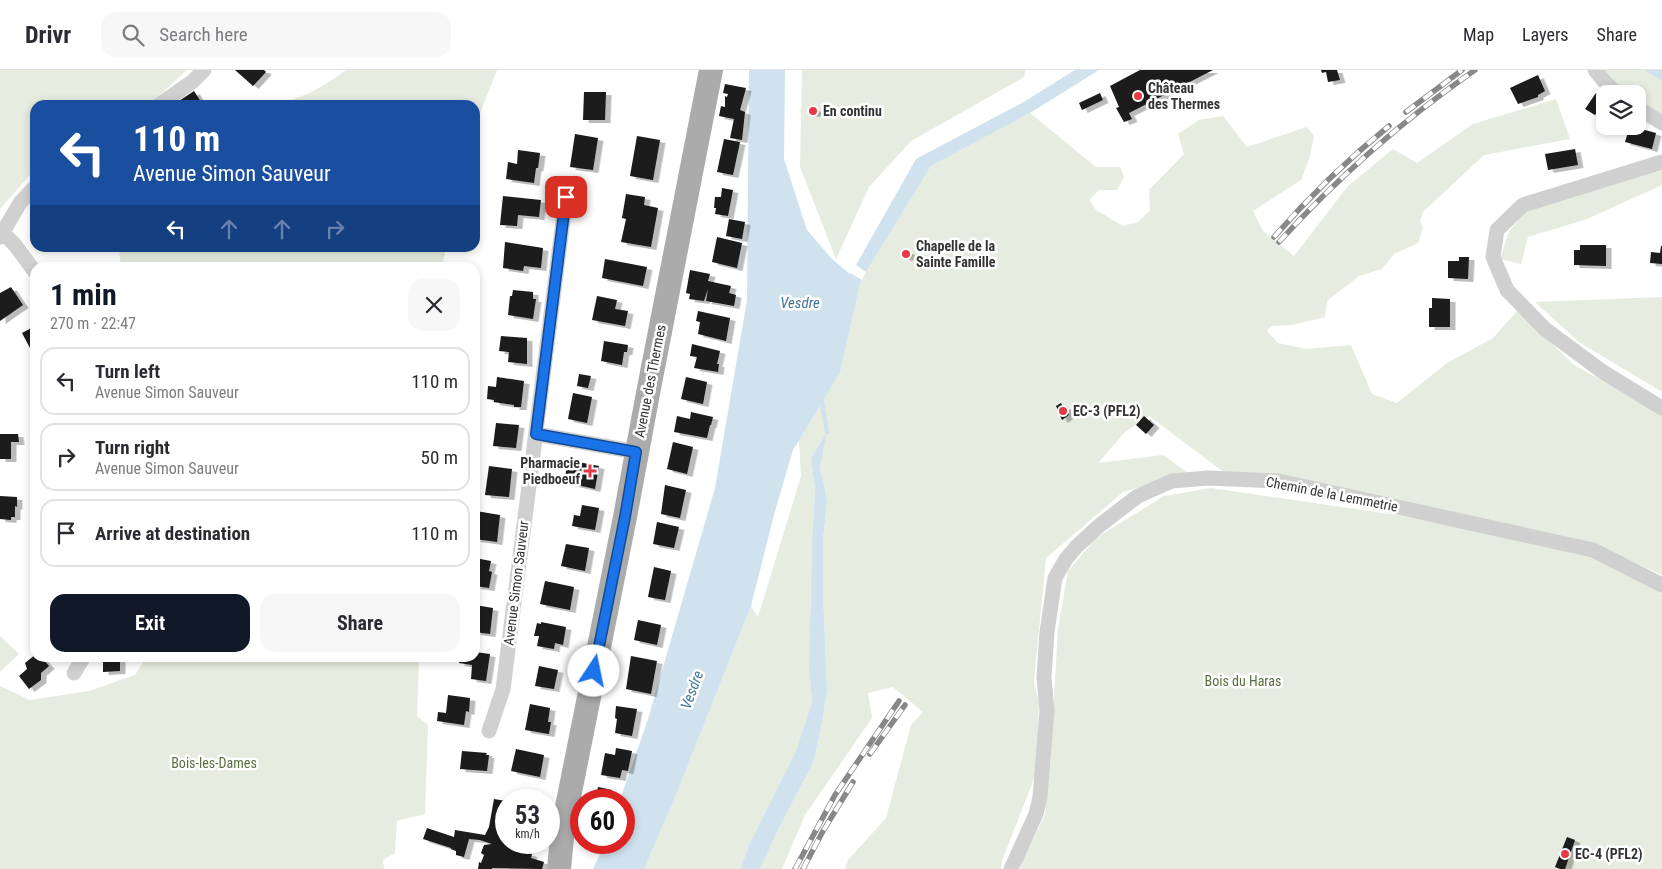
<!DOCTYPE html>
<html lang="en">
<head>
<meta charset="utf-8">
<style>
  body { margin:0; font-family:"Roboto Condensed",sans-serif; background:#f7f7f7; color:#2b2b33; height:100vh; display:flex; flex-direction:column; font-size:19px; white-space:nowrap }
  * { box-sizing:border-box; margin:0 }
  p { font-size:16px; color:#7c7c81 }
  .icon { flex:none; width:28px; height:28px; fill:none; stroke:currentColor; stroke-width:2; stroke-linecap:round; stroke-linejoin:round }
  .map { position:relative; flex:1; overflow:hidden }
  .details { position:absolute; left:30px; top:192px; width:450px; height:400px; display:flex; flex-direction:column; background:#fff; border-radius:15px; box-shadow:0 2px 8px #0003 }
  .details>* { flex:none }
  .top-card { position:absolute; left:30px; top:30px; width:450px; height:152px; border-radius:15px; box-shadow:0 2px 8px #0003; background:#1a4fa0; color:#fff; overflow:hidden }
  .buttons { position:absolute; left:1596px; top:15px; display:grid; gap:10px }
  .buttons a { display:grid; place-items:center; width:50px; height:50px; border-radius:10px; background:#fff; box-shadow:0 2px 8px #0003; font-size:25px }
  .speed { position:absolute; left:495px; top:719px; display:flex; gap:10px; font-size:25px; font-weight:700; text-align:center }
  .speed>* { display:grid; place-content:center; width:65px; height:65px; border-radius:50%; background:#fff; box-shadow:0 2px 8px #0003; line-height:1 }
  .speed small { font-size:12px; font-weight:400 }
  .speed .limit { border:8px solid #d22; background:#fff; color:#111 }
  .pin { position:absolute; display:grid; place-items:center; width:42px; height:42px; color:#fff; margin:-21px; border-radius:10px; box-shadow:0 2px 8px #0006 }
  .me { position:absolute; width:55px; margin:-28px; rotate:11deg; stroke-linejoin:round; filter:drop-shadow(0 0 4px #0008) }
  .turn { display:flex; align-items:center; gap:18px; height:105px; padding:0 20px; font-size:22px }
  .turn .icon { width:65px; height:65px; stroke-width:2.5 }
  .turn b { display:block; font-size:35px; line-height:42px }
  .lanes { display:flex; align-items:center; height:48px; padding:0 20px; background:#0003; justify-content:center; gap:25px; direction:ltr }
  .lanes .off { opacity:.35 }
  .round { display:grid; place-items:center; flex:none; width:52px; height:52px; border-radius:15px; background:#f7f7f7 }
  .summary { display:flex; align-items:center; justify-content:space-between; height:85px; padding:0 20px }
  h1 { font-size:30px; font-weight:700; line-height:38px; color:#111827 }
  .primary-button { display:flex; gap:10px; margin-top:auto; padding:10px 20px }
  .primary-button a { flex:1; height:58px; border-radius:15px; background:#111827; color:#fff; font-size:20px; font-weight:700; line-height:58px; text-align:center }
  .primary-button a+a { background:#f7f7f7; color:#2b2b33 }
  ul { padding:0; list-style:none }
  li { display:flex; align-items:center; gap:15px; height:68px; margin:0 10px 8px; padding:0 10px; border:2px solid #e1e1e2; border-radius:15px }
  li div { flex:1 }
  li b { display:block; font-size:19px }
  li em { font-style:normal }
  header { display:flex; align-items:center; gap:30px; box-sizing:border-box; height:70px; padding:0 25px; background:#fff; border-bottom:1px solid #e1e1e2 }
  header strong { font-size:24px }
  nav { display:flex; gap:28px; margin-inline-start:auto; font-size:18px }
  .search { width:350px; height:45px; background:#f7f7f7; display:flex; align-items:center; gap:12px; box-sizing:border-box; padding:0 18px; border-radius:15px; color:#7c7c81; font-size:19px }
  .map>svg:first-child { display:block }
  .green { fill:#e6ecdf }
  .water { fill:#cfe2ee }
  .pier { fill:#fff }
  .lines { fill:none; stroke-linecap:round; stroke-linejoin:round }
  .stream { stroke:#cfe2ee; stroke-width:4.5 }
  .building { fill:#1a1a1a; filter:url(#shadow) }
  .minor { stroke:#d0d0d0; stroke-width:15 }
  .primary { stroke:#ababab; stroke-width:24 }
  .rail-casing { stroke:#888; stroke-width:5.5 }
  .rail { stroke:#fff; stroke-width:4; stroke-dasharray:11; stroke-linecap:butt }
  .route-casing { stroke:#114b97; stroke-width:12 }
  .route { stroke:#1a73e8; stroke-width:9 }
  .poi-dot { fill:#e63946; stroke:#fff; stroke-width:2 }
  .labels { text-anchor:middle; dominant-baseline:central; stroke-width:5; stroke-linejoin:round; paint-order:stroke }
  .poi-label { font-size:14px; font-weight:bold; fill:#333; stroke:#fff; text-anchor:start }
  .street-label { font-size:14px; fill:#333; stroke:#fff }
  .park-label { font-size:14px; fill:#56703f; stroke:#fff }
  .water-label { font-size:15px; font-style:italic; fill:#3f7597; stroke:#fff }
</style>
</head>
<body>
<header>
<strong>Drivr</strong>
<div class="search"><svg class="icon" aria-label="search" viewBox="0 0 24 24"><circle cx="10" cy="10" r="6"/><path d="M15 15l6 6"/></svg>Search here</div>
<nav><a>Map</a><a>Layers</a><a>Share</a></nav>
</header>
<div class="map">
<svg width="1662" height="799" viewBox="0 0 1662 799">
  <defs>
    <filter id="shadow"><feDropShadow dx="5.5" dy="3" stdDeviation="0" flood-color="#0004"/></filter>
  </defs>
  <rect width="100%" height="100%" fill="#fff"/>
  <g class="green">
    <polygon points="0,0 187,0 149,35 35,35 35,99 0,139"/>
    <path d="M346 0H497L475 56V35H267C297 32 322 18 346 0Z"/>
    <polygon points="802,0 1026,0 1024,7 911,71 869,117 836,189 800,97"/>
    <polygon points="1593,0 1644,0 1662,11 1662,60 1638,46 1638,24 1613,24"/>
    <polygon points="1556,29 1570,69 1484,85 1423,142 1420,151 1423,158 1418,173 1394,184 1382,199 1359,206 1327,231 1325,247 1293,255 1271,256 1267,261 1278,273 1306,279 1351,275 1372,324 1397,333 1447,293 1493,268 1518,240 1574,295 1662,344 1662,505 1594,474 1225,403 1149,346 1126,361 1098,393 1163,385 1188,403 1123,422 1046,488 1034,611 1039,634 1037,701 1002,791 1001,799 845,799 848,790 886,748 911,655 923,642 893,617 868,623 872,648 805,745 782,799 760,799 779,758 813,693 821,659 827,621 823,521 823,471 827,432 825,418 820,398 826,364 811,388 815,419 812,470 809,598 812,632 795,683 750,773 740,799 644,799 674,730 751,536 758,547 801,406 799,370 840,303 860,214 866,202 931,96 1030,43 1096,97 1120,97 1124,107 1117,120 1099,120 1089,130 1096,140 1123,156 1138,152 1150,140 1149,120 1184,84 1178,64 1199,50 1223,46 1247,77 1307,57 1314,66 1309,89 1301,110 1253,141 1263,161 1294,186 1348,116 1393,79 1417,93 1473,54"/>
    <polygon points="1662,87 1662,115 1587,149 1528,167 1521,194 1500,189 1509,161 1530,137"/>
    <polygon points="119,178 446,178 442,198 123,197 120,190"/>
    <polygon points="1662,227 1662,322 1579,272 1535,232"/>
    <polygon points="1211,418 1396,445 1592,485 1662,522 1662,799 1021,799 1022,791 1045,745 1050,699 1058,558 1068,501 1096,468 1164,426"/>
    <polygon points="0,566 19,584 0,602"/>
    <polygon points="146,588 419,588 417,646 428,655 425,744 397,751 395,783 383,790 384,799 0,799 0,616 30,630 89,621 135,605"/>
  </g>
  <g class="water">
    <polygon points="749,0 785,0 784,89 807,160 832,189 850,204 856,195 916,89 1022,33 1075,0 1099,0 1030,43 931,96 866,202 860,214 840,303 793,380 775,441 751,536 674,730 644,799 593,799 605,773 624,772 624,730 620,730 648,649 715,418 747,230"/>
    <polygon points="1644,0 1662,0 1662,11"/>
    <polygon points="827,362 820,398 825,418 827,432 823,471 823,521 827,621 821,659 813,693 779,758 760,799 740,799 750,773 795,683 812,632 809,598 812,470 815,419 811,388"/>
  </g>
  <polygon class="pier" points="856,195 866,202 862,210 850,203"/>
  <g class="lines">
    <polyline class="stream" points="821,327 827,362"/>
  </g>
  <g class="building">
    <polygon points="235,0 264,0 266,2 253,16"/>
    <polygon points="1140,0 1213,0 1129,43 1132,49 1124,52 1116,38 1119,37 1110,16"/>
    <polygon points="1321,0 1337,0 1340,10 1328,12 1326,2 1322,3"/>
    <polygon points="1538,5 1545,21 1538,25 1538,27 1518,34 1510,18"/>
    <polygon points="725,14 746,18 740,40 745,42 742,70 730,68 734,49 719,46 721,36 725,37 725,26 727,27 728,24 723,23"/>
    <polygon points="194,21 203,35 173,35"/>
    <polygon points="584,22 606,22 605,50 583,50"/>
    <polygon points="1100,23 1103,30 1082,40 1079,33"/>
    <polygon points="1596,23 1605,29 1595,45 1585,39"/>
    <circle cx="813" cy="41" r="3"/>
    <polygon points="1630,56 1656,63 1652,79 1625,72"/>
    <polygon points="575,64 598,68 593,100 570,97"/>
    <polygon points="637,66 660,70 653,110 630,106"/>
    <polygon points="724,69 740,72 733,105 717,102"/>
    <polygon points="1575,79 1578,95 1548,100 1545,84"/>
    <polygon points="518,80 540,83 538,98 536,98 534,113 506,109 508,92 517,94"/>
    <polygon points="722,118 733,120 728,146 715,144 716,138 714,138 715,127 721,127"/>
    <polygon points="626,124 645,127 644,135 658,138 651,177 621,172 626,149 622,148"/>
    <polygon points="503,126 541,130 539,147 518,145 517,156 500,155"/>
    <rect x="33" y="147" width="2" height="18"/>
    <polygon points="729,149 745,152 742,169 726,166"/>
    <polygon points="717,167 742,173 737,198 712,192"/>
    <polygon points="505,172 543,178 541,198 524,196 523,201 503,198"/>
    <polygon points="1580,175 1606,175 1606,196 1574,195 1574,180 1580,180"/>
    <polygon points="1661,176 1662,176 1662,194 1650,193 1651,182 1660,183"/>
    <polygon points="904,180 910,182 907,188 902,186"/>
    <polygon points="1459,187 1469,187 1468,209 1448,208 1448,191 1459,191"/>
    <polygon points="605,189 647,197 643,216 602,208"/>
    <polygon points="690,200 710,204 708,211 731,216 729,223 736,225 734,236 706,231 708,219 704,231 689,229 690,224 686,223"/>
    <polygon points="11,217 23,235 0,251 0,223"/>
    <polygon points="513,220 533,222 533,229 536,229 533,249 508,245 510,226 512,226"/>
    <polygon points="597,226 617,230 615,239 628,241 625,256 592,250"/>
    <polygon points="1432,228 1450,229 1450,257 1429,257 1429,238 1432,238"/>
    <polygon points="698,241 730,248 726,271 698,264 700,252 696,251"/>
    <polygon points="35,256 35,276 30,278 22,263"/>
    <polygon points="501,266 527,268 527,294 508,292 509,282 499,281"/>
    <polygon points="604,271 628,275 627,282 624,282 622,295 601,291"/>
    <polygon points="692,274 720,281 717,294 719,294 718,302 694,298 697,287 690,286"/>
    <polygon points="579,304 591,306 588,318 577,316"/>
    <polygon points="497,307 524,311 521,337 514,337 514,335 494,332 494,330 487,329 488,316 496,317"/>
    <polygon points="686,307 707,312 703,334 681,329"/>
    <polygon points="573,323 592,327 587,353 568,349"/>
    <polygon points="1061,333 1063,337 1065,336 1069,345 1062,350 1056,336"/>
    <polygon points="691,342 713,347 711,355 710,355 707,368 674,362 677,346 690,349"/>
    <polygon points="1144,346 1154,355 1146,364 1136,355"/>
    <polygon points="496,353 519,355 516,378 493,376"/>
    <polygon points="0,364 18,364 19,372 11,372 11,389 0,389"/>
    <polygon points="673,372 693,377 687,404 667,399"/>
    <polygon points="568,390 599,396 595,419 564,412"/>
    <polygon points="489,396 512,399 509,427 485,425"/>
    <polygon points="665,415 686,420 680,448 661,444"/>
    <polygon points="0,426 17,427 17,437 15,436 15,447 11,447 11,450 0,449"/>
    <polygon points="582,435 599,438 595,460 572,456 574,445 580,446"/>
    <polygon points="476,441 500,445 497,472 475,469"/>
    <polygon points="657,452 679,457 674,478 653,474"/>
    <polygon points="566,474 589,478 585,501 561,496"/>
    <polygon points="475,488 491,491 489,501 492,502 489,518 475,516"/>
    <polygon points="654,497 671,501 665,530 648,527"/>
    <polygon points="545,511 574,517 570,540 540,534"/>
    <polygon points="475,535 493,538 490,564 475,562"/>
    <polygon points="638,550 661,555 657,575 634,570"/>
    <polygon points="541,552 566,557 563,575 555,573 554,579 537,576 539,566 534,566 537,553 541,554"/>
    <polygon points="475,582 490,584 486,611 471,609 472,595 459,593 460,588 475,588"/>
    <polygon points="35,585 35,588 42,588 49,596 41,603 41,610 29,619 19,606 27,599 25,593"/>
    <polygon points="631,586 657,591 651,624 626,619"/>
    <polygon points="103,588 120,588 120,601 103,602"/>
    <polygon points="539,596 558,600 554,619 535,616"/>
    <polygon points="448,625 470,628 469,642 466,641 464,655 437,651 438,642 446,643"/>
    <polygon points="530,634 550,638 548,652 551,652 549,664 525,660"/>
    <polygon points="616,636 637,639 632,666 615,663 617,649 615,648"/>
    <polygon points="616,678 632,681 628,701 622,700 620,708 601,705 605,683 615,685"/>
    <polygon points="516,679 544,685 540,707 511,701"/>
    <polygon points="462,681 487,683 486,685 489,685 487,701 460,699"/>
    <polygon points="598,717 612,720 610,730 595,730"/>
    <polygon points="494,729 506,731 506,761 496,759 506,761 506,772 510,772 510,779 532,784 531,788 544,792 542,799 492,798 492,799 478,799 479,792 481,793 484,785 481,783 484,775 492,774 480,770 469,769 464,787 456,785 456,781 451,779 451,778 423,769 427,758 454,767 455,760 485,765 489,757"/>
    <polygon points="1567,767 1575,770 1565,799 1560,799 1555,797"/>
  </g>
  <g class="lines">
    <g class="minor">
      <polyline points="1595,0 1604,11 1617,24"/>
      <polyline points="159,35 192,12 204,0"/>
      <polyline points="1638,38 1662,53"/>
      <polyline points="1662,92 1523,135 1497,160 1493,187 1507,220 1545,259 1603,302 1662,338"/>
      <polyline points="2,162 15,175 35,202"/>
      <polyline points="0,167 20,133 35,117"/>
      <polyline points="536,364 637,382"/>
      <polyline points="74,603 83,588"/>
      <polyline points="489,661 503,619 566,127"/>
      <polyline points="1011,799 1036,744 1040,727 1047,641 1044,607 1047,562 1055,508 1066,489 1077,476 1100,455 1138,426 1172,411 1208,408 1279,411 1593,480 1662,515"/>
    </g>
    <polyline class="primary" points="559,799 563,757 625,447 649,318 711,0"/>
    <defs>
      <g id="rail">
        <polyline points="1406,42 1462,0"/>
        <path d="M1274 167C1309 127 1347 90 1389 56"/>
        <path d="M1279 172C1338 107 1403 50 1475 0"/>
        <polyline points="870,684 905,635"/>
        <polyline points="795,799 835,725 899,631"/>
        <polyline points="803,799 823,761 853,712"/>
      </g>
    </defs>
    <use href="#rail" class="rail-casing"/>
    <use href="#rail" class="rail"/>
  </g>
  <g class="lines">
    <defs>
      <polyline id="route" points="566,127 536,364 636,382 625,447 594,601"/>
    </defs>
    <use href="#route" class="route-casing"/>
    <use href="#route" class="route"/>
  </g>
  <g class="poi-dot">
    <circle cx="1138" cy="26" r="5"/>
    <circle cx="813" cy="41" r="5"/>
    <circle cx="906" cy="184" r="5"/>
    <circle cx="1063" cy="341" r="5"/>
    <path d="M587.5 393.5h5v5h5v5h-5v5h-5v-5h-5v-5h5z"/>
    <circle cx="1565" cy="784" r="5"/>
  </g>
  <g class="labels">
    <g class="poi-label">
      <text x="1148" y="18">Château<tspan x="1148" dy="16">des Thermes</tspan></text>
      <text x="823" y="41">En continu</text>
      <text x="916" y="176">Chapelle de la<tspan x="916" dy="16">Sainte Famille</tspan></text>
      <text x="1073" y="341">EC-3 (PFL2)</text>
      <text x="580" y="393" text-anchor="end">Pharmacie<tspan x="580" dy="16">Piedboeuf</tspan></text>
      <text x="1575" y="784">EC-4 (PFL2)</text>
    </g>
    <g class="street-label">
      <text transform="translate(650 311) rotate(-79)">Avenue des Thermes</text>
      <text transform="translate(1332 424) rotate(11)">Chemin de la Lemmetrie</text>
      <text transform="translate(516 513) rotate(-83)">Avenue Simon Sauveur</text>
    </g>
    <g class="park-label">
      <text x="1243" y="611">Bois du Haras</text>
      <text x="214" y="693">Bois-les-Dames</text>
    </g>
    <g class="water-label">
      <text x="800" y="233">Vesdre</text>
      <text transform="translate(692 620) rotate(-70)">Vesdre</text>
    </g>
  </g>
</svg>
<div class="buttons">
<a><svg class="icon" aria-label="layers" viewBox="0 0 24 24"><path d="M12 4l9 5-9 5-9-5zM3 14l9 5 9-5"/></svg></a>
</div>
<div class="speed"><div>53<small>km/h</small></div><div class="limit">60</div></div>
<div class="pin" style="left:566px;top:127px;background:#d93025"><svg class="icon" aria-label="arrive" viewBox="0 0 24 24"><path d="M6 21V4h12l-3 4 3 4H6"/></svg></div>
<svg class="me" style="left:594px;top:601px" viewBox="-20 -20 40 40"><circle r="19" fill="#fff"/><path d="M0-13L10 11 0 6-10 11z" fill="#1a73e8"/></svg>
<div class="top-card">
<div class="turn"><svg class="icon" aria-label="left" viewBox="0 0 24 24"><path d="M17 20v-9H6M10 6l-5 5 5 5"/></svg><div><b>110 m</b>Avenue Simon Sauveur</div></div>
<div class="lanes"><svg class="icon" aria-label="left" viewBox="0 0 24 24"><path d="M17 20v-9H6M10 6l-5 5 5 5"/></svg><svg class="icon off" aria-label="ahead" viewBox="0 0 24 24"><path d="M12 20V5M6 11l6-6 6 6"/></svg><svg class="icon off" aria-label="ahead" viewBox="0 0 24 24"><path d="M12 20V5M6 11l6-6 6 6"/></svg><svg class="icon off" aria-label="right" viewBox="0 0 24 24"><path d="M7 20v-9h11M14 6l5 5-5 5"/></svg></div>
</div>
<section class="details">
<div class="summary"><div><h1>1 min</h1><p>270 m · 22:47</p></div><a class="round"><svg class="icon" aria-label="close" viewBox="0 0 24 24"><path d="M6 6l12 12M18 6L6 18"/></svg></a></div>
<ul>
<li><svg class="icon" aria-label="left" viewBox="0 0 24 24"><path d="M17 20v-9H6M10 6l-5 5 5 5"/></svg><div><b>Turn left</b><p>Avenue Simon Sauveur</p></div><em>110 m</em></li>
<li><svg class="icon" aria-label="right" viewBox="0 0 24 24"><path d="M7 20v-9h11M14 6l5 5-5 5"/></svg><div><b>Turn right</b><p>Avenue Simon Sauveur</p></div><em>50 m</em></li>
<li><svg class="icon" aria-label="arrive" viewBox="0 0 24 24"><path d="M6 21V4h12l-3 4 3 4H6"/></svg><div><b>Arrive at destination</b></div><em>110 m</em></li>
</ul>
<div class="primary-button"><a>Exit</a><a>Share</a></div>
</section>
</div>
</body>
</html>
